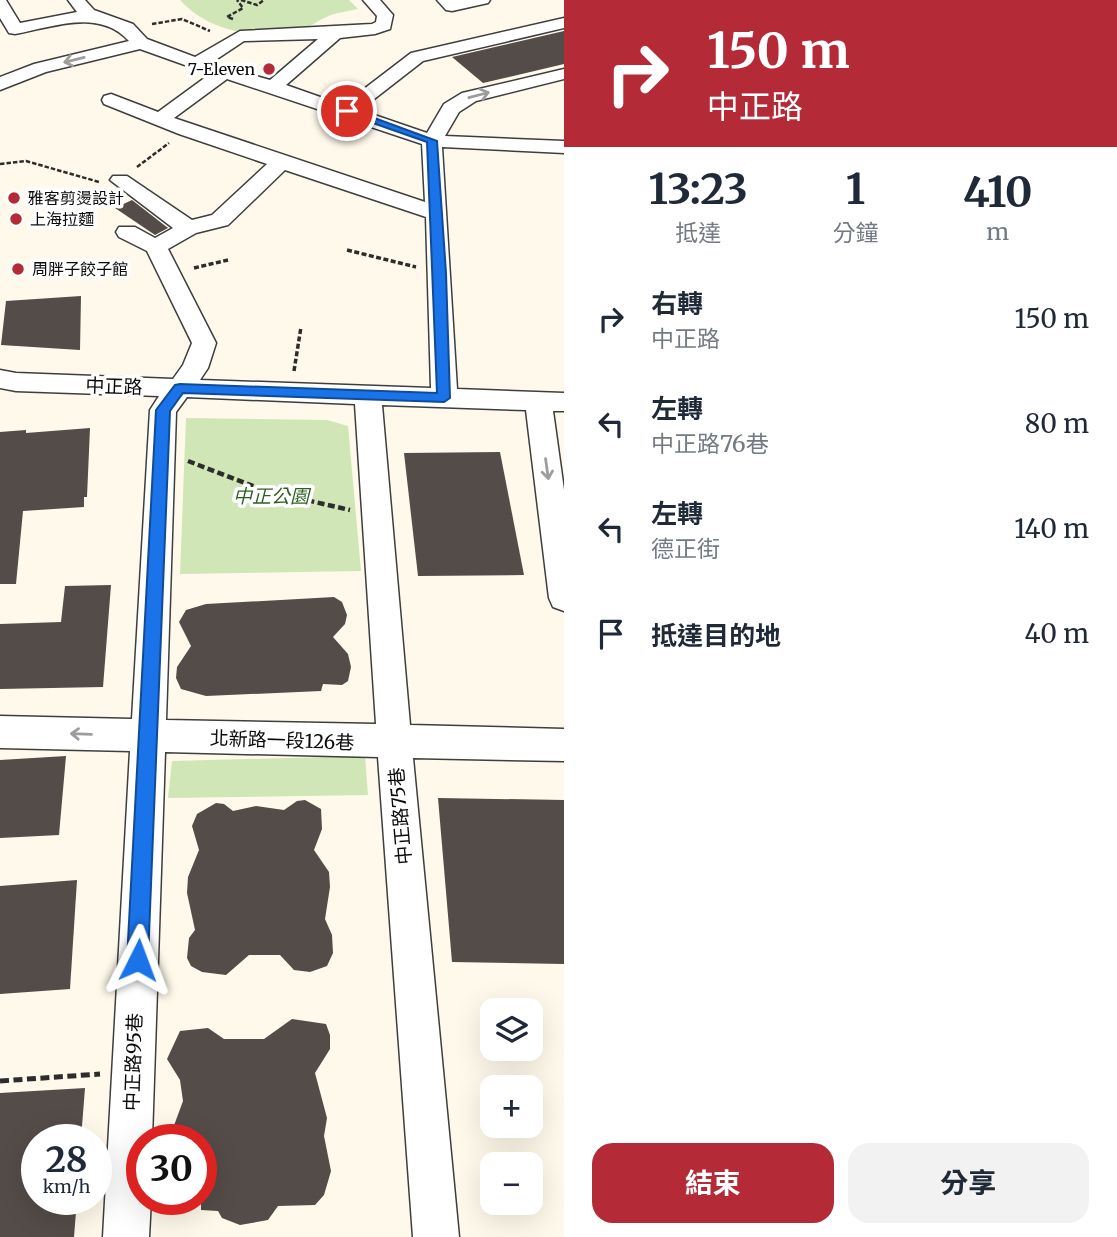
<!DOCTYPE html>
<html lang="zh-TW">
<head>
<meta charset="utf-8">
<style>
  body { margin:0; font-family:Merriweather,"Noto Sans TC",serif; background:#f2f2f3; color:#1f2937; height:100vh; display:flex; flex-direction:column; font-size:26px; white-space:nowrap }
  * { box-sizing:border-box; margin:0 }
  p { font-size:23px; color:#747a83 }
  .icon { flex:none; width:38px; height:38px; fill:none; stroke:currentColor; stroke-width:2; stroke-linecap:round; stroke-linejoin:round }
  .map { position:relative; flex:1; overflow:hidden }
  .drawer { display:flex; flex-direction:column; background:#fff; width:553px }
  .drawer>* { flex:none }
  .top-card { background:#b42a37; color:#fff; overflow:hidden }
  .buttons { position:absolute; left:480px; top:998px; display:grid; gap:14px }
  .buttons a { display:grid; place-items:center; width:63px; height:63px; border-radius:14px; background:#fff; box-shadow:0 7px 28px #0002; font-size:35px }
  .speed { position:absolute; left:21px; top:1124px; display:flex; gap:14px; font-size:35px; font-weight:700; text-align:center }
  .speed>* { display:grid; place-content:center; width:91px; height:91px; border-radius:50%; background:#fff; box-shadow:0 7px 28px #0002; line-height:1 }
  .speed small { font-size:18px; font-weight:400 }
  .speed .limit { border:10px solid #d22; background:#fff; color:#111 }
  .pin { position:absolute; display:grid; place-items:center; width:60px; height:60px; color:#fff; margin:-30px; border:4px solid #fff; border-radius:50%; box-shadow:0 2px 7px #0007 }
  .me { position:absolute; width:77px; margin:-38px; rotate:3deg; stroke-linejoin:round; filter:drop-shadow(0 0 5px #0008) }
  .turn { display:flex; align-items:center; gap:24px; height:147px; padding:0 28px; font-size:32px }
  .turn .icon { width:91px; height:91px; stroke-width:2.5 }
  .turn b { display:block; font-size:49px; line-height:60px }
  .eta { display:flex; justify-content:space-evenly; align-items:center; height:119px; text-align:center }
  .eta b { font-size:42px; font-weight:700; line-height:49px }
  .cta { display:flex; gap:14px; margin-top:auto; padding:14px 28px }
  .cta a { flex:1; height:80px; border-radius:21px; background:#b42a37; color:#fff; font-size:28px; font-weight:700; line-height:80px; text-align:center }
  .cta a+a { background:#f2f2f3; color:#1f2937 }
  ul { padding:0; list-style:none }
  li { display:flex; align-items:center; gap:21px; height:105px; padding:0 28px }
  li div { flex:1 }
  li b { display:block; font-size:26px }
  li em { font-style:normal }
  main { display:flex; flex:1; min-height:0 }
  .map>svg:first-child { display:block }
  .green { fill:#d1e6b6 }
  .building { fill:#534c48 }
  .lines { fill:none; stroke-linecap:round; stroke-linejoin:round }
  .minor-casing { stroke:#3e3e3e; stroke-width:3 }
  .path-far3 { stroke:#2d2d2d; stroke-width:2.5; stroke-dasharray:4.5 2; stroke-linecap:butt }
  .path-far2 { stroke:#2d2d2d; stroke-width:3.5; stroke-dasharray:5 2.5; stroke-linecap:butt }
  .path-far1 { stroke:#2d2d2d; stroke-width:4.5; stroke-dasharray:7 3.5; stroke-linecap:butt }
  .path { stroke:#2d2d2d; stroke-width:5; stroke-dasharray:9 4.5; stroke-linecap:butt }
  .minor { fill:#fff; fill-rule:evenodd }
  .oneway { stroke:#9d9d9d }
  .route { fill:#1a73e8; stroke:#114b97; stroke-width:2 }
  .poi-dot { fill:#b42a37; stroke:#fff; stroke-width:2.5 }
  .labels { text-anchor:middle; dominant-baseline:central; stroke-width:7; stroke-linejoin:round; paint-order:stroke }
  .far-poi-label { font-size:16px; fill:#0b0b0b; stroke:#fff; text-anchor:start }
  .street-label { font-size:19px; fill:#0b0b0b; stroke:#fff }
  .park-label { font-size:19px; font-style:italic; fill:#2f5f1f; stroke:#fff }
</style>
</head>
<body>
<main>
<div class="map">
<svg width="564" height="1237" viewBox="0 0 564 1237">
  <rect width="100%" height="100%" fill="#fef9ea"/>
  <g class="green">
    <path d="M180 0H349L358 9C350 11 340 12 331 15 319 19 309 29 297 31 255 39 209 32 180 0Z"/>
    <polygon points="186,418 327,420 348,426 361,571 180,574"/>
    <polygon points="365,756 368,795 168,798 172,761"/>
  </g>
  <g class="building">
    <polygon points="564,31 564,64 483,83 452,57"/>
    <polygon points="132,200 168,228 155,235 115,208"/>
    <polygon points="81,296 80,350 1,345 6,301"/>
    <polygon points="90,428 87,497 84,497 84,507 23,511 16,584 0,584 0,432 26,430 26,433"/>
    <polygon points="500,452 524,575 418,576 404,453"/>
    <polygon points="111,585 103,687 0,689 0,624 61,622 65,586"/>
    <polygon points="334,597 342,602 347,615 345,624 333,637 348,654 351,667 348,681 342,685 323,684 321,691 206,696 181,689 176,678 177,667 191,646 179,622 186,610 206,604"/>
    <polygon points="66,756 59,835 0,838 0,760"/>
    <polygon points="438,798 564,800 564,964 452,962"/>
    <polygon points="305,800 321,809 322,829 314,850 329,872 330,887 325,919 332,935 333,953 327,966 310,972 294,970 280,955 249,955 226,975 202,972 191,966 187,958 189,938 195,930 187,893 188,877 199,850 192,826 197,814 216,803 224,804 233,811 256,806 284,810 297,801"/>
    <polygon points="77,880 70,989 0,994 0,886"/>
    <polygon points="292,1019 326,1024 330,1035 330,1049 315,1073 327,1118 324,1136 331,1171 324,1195 315,1205 278,1206 268,1220 240,1225 222,1218 218,1211 201,1210 201,1139 169,1139 183,1101 180,1080 167,1059 180,1031 208,1028 224,1039 264,1039"/>
    <polygon points="85,1088 81,1139 37,1139 37,1199 77,1199 74,1237 0,1237 0,1093"/>
  </g>
  <g class="lines">
    <defs>
      <g id="minor">
        <path d="M0 0H6L20 23 77 12 68 0H85L94 10 133 24 147 39 195 57 240 31 372 24 376 22 377 16 363 0H380L393 15 390 29 375 34 340 38 286 85 343 105 411 53 564 18V28L423 61 360 110 427 133 444 104 462 93 564 69V79L476 101 459 112 445 136 564 141V153L442 147 457 389 564 393V411H553L564 490V611L553 607 549 598 526 410 382 405 410 725 564 729V761L413 758 459 1237H413L378 757 165 752 152 1139H142V1199H151L149 1237H103L130 751 0 748V716L132 719 150 410 159 396 16 391 0 388V370L16 373 173 379 183 365 192 343 147 251 119 237 116 232 119 227H135L155 238 173 228 110 180 113 176H127L192 220 212 215 267 164 179 134 104 104 102 100 104 96 111 94 158 112 210 74 140 49 46 72 0 90V77L34 64 129 41C99 8 53 27 15 34L9 33 0 18ZM318 39 270 80 211 63 244 41ZM227 79 422 144 425 202 174 118ZM285 170 426 217 431 388 200 380 208 368 216 343 168 249 196 233 228 225ZM187 397 355 404 376 724 166 720 176 412Z"/>
        <polygon points="437,0 490,0 488,3 452,11 446,10"/>
      </g>
    </defs>
    <use href="#minor" class="minor-casing"/>
    <g class="path-far3">
      <polyline points="241,0 257,5 264,0"/>
      <polyline points="233,19 227,17 243,8 237,0"/>
      <polyline points="152,24 182,19 210,31"/>
      <polyline points="0,164 26,161 99,182"/>
      <polyline points="137,167 169,143"/>
    </g>
    <g class="path-far2">
      <polyline points="347,250 416,267"/>
      <polyline points="194,268 228,260"/>
      <polyline points="294,371 301,327"/>
    </g>
    <polyline class="path-far1" points="188,461 266,491 350,510"/>
    <polyline class="path" points="0,1081 100,1074"/>
    <use href="#minor" class="minor"/>
  </g>
  <defs><path id="oneway-shaft" d="M-6 0H5M1.5-3L5.5 0L1.5 3" fill="none" stroke-width="1.6" stroke-linecap="round" stroke-linejoin="round" transform="scale(1.75)"/></defs>
  <g class="oneway">
    <use href="#oneway-shaft" transform="translate(74 60) rotate(166)"/>
    <use href="#oneway-shaft" transform="translate(479 95) rotate(-15)"/>
    <use href="#oneway-shaft" transform="translate(547 469) rotate(82)"/>
    <use href="#oneway-shaft" transform="translate(81 734) rotate(-178)"/>
  </g>
  <polygon class="route" points="347,108 437,141 446,273 450,398 444,402 183,393 170,411 148,960 145,967 138,970 130,967 127,960 156,410 175,385 180,384 437,393 427,142 344,113 342,111"/>
  <g class="poi-dot">
    <circle cx="269" cy="69" r="7"/>
    <circle cx="14" cy="198" r="7"/>
    <circle cx="16" cy="219" r="7"/>
    <circle cx="18" cy="269" r="7"/>
  </g>
  <g class="labels">
    <g class="far-poi-label">
      <text x="255" y="69" text-anchor="end">7-Eleven</text>
      <text x="28" y="198">雅客剪燙設計</text>
      <text x="30" y="219">上海拉麵</text>
      <text x="32" y="269">周胖子餃子館</text>
    </g>
    <g class="street-label">
      <text transform="translate(114 386) rotate(2)">中正路</text>
      <text transform="translate(282 740) rotate(2)">北新路一段126巷</text>
      <text transform="translate(400 816) rotate(-95)">中正路75巷</text>
      <text transform="translate(133 1062) rotate(-88)">中正路95巷</text>
    </g>
    <g class="park-label">
      <text x="271" y="496">中正公園</text>
    </g>
  </g>
</svg>
<div class="buttons">
<a><svg class="icon" aria-label="layers" viewBox="0 0 24 24"><path d="M12 4l9 5-9 5-9-5zM3 14l9 5 9-5"/></svg></a>
<a>+</a>
<a>−</a>
</div>
<div class="speed"><div>28<small>km/h</small></div><div class="limit">30</div></div>
<div class="pin" style="left:347px;top:111px;background:#d93025"><svg class="icon" aria-label="arrive" viewBox="0 0 24 24"><path d="M6 21V4h12l-3 4 3 4H6"/></svg></div>
<svg class="me" style="left:138px;top:960px" viewBox="-20 -20 40 40"><path d="M0-17L14 15 0 8-14 15z" fill="#1a73e8" stroke="#fff" stroke-width="4"/></svg>
</div>
<section class="drawer">
<div class="top-card">
<div class="turn"><svg class="icon" aria-label="right" viewBox="0 0 24 24"><path d="M7 20v-9h11M14 6l5 5-5 5"/></svg><div><b>150 m</b>中正路</div></div>
</div>
<div class="eta">
<div><b>13:23</b><p>抵達</p></div>
<div><b>1</b><p>分鐘</p></div>
<div><b>410</b><p>m</p></div>
</div>
<ul>
<li><svg class="icon" aria-label="right" viewBox="0 0 24 24"><path d="M7 20v-9h11M14 6l5 5-5 5"/></svg><div><b>右轉</b><p>中正路</p></div><em>150 m</em></li>
<li><svg class="icon" aria-label="left" viewBox="0 0 24 24"><path d="M17 20v-9H6M10 6l-5 5 5 5"/></svg><div><b>左轉</b><p>中正路76巷</p></div><em>80 m</em></li>
<li><svg class="icon" aria-label="left" viewBox="0 0 24 24"><path d="M17 20v-9H6M10 6l-5 5 5 5"/></svg><div><b>左轉</b><p>德正街</p></div><em>140 m</em></li>
<li><svg class="icon" aria-label="arrive" viewBox="0 0 24 24"><path d="M6 21V4h12l-3 4 3 4H6"/></svg><div><b>抵達目的地</b></div><em>40 m</em></li>
</ul>
<div class="cta"><a>結束</a><a>分享</a></div>
</section>
</main>
</body>
</html>
